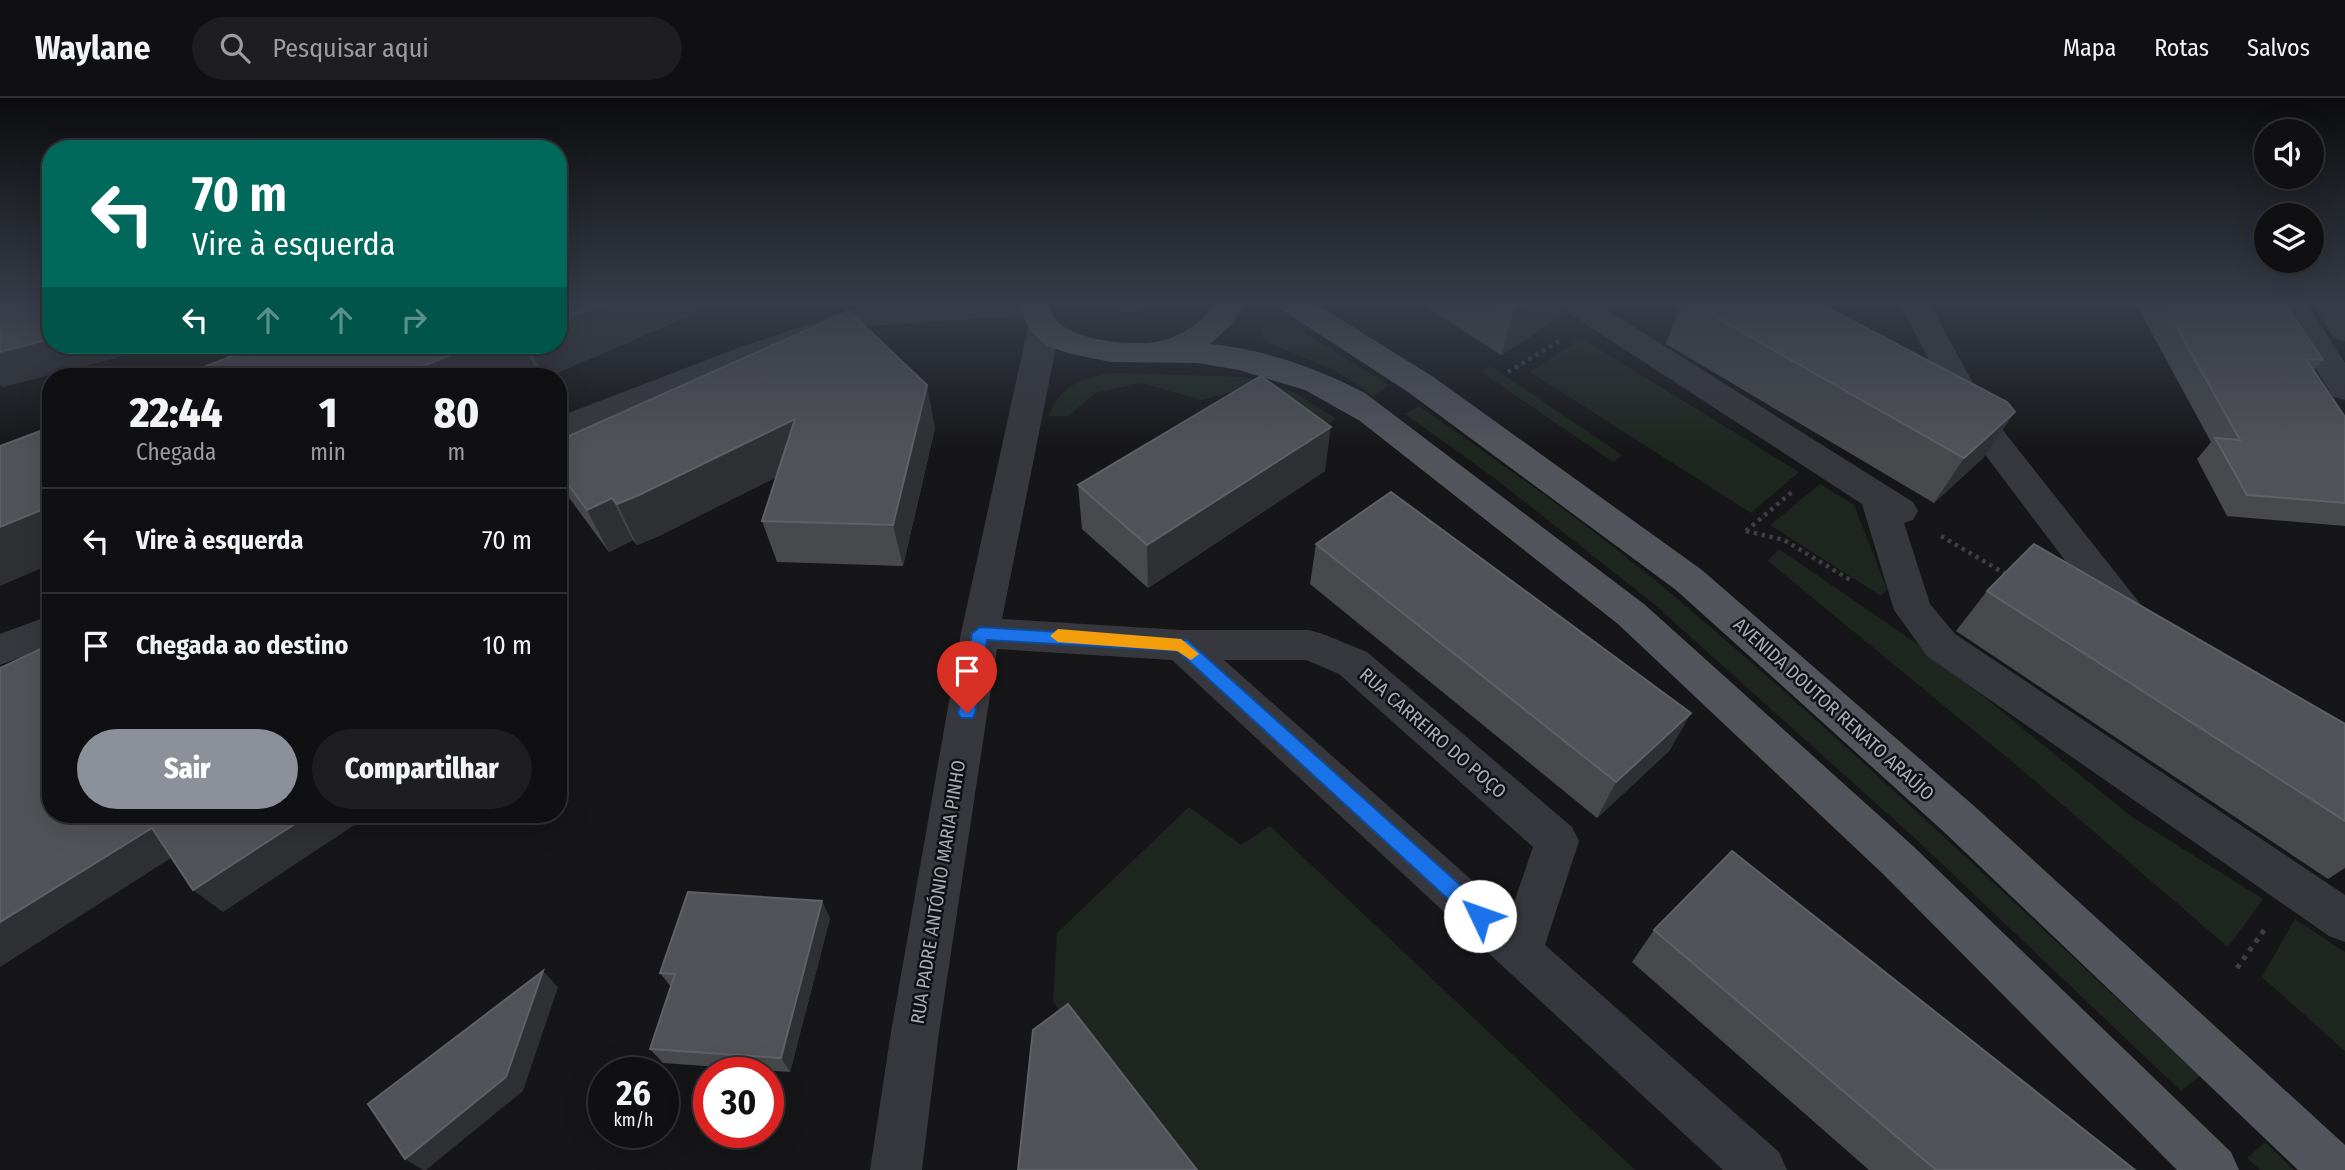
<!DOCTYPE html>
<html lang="pt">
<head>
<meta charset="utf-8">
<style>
  body { margin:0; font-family:"Fira Sans Condensed",sans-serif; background:#1e1e20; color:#f1f3f6; height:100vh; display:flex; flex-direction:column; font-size:26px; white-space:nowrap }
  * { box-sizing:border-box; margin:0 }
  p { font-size:23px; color:#9c9d9f }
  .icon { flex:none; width:38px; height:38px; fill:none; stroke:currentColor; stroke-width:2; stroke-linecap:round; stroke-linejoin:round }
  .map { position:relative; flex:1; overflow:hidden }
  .sheet { position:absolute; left:42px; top:270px; width:525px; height:455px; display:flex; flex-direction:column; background:#101012; border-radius:28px; box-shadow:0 7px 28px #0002,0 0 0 2px #303032 }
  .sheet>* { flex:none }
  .hud { position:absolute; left:42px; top:42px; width:525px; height:214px; border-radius:28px; box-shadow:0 7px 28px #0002,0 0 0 2px #303032; background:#00695c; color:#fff; overflow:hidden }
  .buttons { position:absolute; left:2254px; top:21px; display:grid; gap:14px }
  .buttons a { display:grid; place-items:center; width:70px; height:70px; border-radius:50%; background:#101012; box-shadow:0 7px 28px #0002,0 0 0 2px #303032; font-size:35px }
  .speed { position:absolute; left:588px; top:959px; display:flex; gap:14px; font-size:35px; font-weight:700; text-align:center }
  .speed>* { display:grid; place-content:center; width:91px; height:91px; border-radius:50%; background:#101012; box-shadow:0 7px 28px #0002,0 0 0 2px #303032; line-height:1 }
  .speed small { font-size:18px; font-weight:400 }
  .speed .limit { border:10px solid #d22; background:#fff; color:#111 }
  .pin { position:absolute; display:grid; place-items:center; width:60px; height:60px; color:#fff; margin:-72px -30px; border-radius:50% 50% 50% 0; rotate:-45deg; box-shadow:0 0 7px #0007 }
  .pin .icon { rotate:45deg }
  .me { position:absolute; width:77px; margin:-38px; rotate:312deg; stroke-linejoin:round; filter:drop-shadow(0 0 5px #0008) }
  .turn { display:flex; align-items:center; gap:24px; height:147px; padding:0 35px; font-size:32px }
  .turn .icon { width:91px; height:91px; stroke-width:2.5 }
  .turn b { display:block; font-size:49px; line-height:60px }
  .lanes { display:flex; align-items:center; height:66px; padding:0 35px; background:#0003; justify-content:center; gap:35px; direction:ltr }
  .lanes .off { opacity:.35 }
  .eta { display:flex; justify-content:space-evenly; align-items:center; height:119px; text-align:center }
  .eta b { font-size:42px; font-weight:800; line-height:49px }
  .cta { display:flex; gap:14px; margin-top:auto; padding:14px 35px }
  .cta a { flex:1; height:80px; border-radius:42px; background:#8c9099; color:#fff; font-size:28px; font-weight:800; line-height:80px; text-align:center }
  .cta a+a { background:#1e1e20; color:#f1f3f6 }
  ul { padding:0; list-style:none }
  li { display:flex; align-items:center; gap:21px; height:105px; padding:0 35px; border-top:2px solid #303032 }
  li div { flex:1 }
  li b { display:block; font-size:26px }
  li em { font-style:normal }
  header { display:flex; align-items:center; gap:42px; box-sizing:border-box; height:98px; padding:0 35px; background:#101012; border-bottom:2px solid #303032 }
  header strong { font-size:33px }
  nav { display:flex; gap:38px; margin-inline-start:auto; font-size:24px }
  .search { width:490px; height:63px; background:#1e1e20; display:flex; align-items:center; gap:18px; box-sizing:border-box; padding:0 24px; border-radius:38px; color:#9c9d9f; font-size:26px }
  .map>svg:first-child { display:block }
  .green { fill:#1e261f }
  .water { fill:#2c353c }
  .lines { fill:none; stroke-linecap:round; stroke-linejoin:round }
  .path-far1 { stroke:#3d3f44; stroke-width:4.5; stroke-dasharray:3.5 4.5; stroke-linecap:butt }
  .path { stroke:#3d3f44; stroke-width:5; stroke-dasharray:4.5 6; stroke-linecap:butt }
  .minor { fill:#37383d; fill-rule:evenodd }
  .major { fill:#53555c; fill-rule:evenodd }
  .wall { fill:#47494d }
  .shaded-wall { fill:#2f3033 }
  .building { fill:#525359; stroke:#5f6168; stroke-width:2 }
  .route { fill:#1a73e8; stroke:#114b97; stroke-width:2 }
  .slow { fill:#f59e0b }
  .labels { text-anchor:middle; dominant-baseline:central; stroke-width:5; stroke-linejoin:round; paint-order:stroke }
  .street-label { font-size:19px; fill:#a8adb8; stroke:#111113 }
</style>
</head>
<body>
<header>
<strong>Waylane</strong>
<div class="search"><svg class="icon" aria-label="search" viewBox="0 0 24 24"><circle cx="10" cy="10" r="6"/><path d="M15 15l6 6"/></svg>Pesquisar aqui</div>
<nav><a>Mapa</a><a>Rotas</a><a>Salvos</a></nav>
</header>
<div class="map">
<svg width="2345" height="1072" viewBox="0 0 2345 1072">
  <rect width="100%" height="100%" fill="#161618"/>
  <g class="green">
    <path d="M1079 203H1192C1161 227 1109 234 1079 203Z"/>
    <polygon points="1280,223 1290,226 1389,287 1373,298 1336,273 1269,245 1263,241 1263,230"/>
    <polygon points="1581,240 1799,374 1751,415 1530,274"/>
    <polygon points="1491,268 1622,357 1613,364 1481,274"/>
    <path d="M1120 275 1245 279 1296 295 1336 321 1320 330 1236 293 1201 302 1142 285 1095 295 1069 318H1049C1059 286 1089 276 1120 275Z"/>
    <path d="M1419 308C1505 368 1592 429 1673 497 1854 651 2026 816 2200 978L2181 993 1919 744 1654 506 1497 382 1405 316Z"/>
    <polygon points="1820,386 1854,407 1887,491 1881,498 1770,427"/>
    <polygon points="1779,451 1926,552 2132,719 2263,801 2228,849 2022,672 1768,463"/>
    <polygon points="1189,709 1241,747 1270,728 1635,1072 1183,1072 1053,904 1057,835"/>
    <polygon points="2295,821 2345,854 2345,953 2262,879"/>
    <polygon points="2265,1044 2294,1072 2260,1072 2247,1060"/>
  </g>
  <path class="water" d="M1096 203H1177C1152 213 1120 221 1096 203Z"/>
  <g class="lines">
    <g class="path-far1">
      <polyline points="1508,274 1559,243"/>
      <polyline points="1746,433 1784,442 1852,483"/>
      <polyline points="1746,433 1792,394"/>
      <polyline points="1941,438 2009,478"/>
    </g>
    <polyline class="path" points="2237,870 2265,831"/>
    <g class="minor">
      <polygon points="951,203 1044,203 1047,207 1043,214 1032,217 868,228 760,264 558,344 558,319 738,250 854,211"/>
      <polygon points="1557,203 1593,203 1913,404 1918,413 1913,422 1904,425 1930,506 1955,536 2345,797 2345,844 2329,838 1927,558 1894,512 1862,406 1561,210"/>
      <polygon points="1898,203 1928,203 1990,316 2142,508 2151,513 2156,524 2151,535 2137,539 2116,530 1965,330"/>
      <polygon points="2275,203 2305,203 2345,265 2345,302 2333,299"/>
      <polygon points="2310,203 2340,203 2345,210 2345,243 2334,240"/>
      <path d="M1044 219 1055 222 1060 229 1002 521 1181 532H1309L1323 536 1367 554 1572 729 1579 743 1545 847 1779 1054 1787 1072H1723L1172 562 997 551 939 934 922 1072H870L891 934 961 535 1028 229 1033 222ZM1224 562H1306L1339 576 1533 749 1510 816Z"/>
      <polygon points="51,517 51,548 0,567 0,536"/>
    </g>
    <g class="major">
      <path d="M1017 203H1047C1050 209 1052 217 1056 222 1075 243 1133 249 1160 243 1183 238 1204 223 1216 203H1246L1230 228 1210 246C1263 251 1318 270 1365 295L1644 506 1913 748 2231 1054 2239 1072H2177L1883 776 1618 526 1360 323 1305 292 1239 272 1197 265 1111 264 1071 256 1047 248 1030 233Z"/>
      <polygon points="1275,203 1311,203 1432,278 1702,472 1973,707 2345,1047 2345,1072 2298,1072 1943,733 1676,492 1408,294 1279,210"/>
    </g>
  </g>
  <g class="wall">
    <polygon points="558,203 724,203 550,278 542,278 536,272 261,247 558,247"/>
    <polygon points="1417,203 1564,203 1560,219 1501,257"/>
    <polygon points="1682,203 1815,203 1984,359 1934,405 1666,246"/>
    <polygon points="2141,203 2283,203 2323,262 2314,272 2345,319 2345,428 2227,418 2197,361 2211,344 2137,208"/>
    <polygon points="935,330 903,468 777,464 762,423 776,379 659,438 637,447 633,442 609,454 564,393 558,381 558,343"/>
    <polygon points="1325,373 1148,490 1082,431 1078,387"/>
    <polygon points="1316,446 1691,615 1669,653 1597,720 1310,486"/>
    <polygon points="1987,493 2345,626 2345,770 2328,781 1956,533"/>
    <polygon points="830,820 790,974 663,965 650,951 671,889 660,875"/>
    <polygon points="1654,832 2135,1072 1869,1072 1632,864"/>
  </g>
  <g class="shaded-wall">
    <polygon points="610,203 724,203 550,278 543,278 527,247 558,247 558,224"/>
    <polygon points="1528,203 1564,203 1560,219 1501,257 1513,212"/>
    <polygon points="51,241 51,247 167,247 3,289 0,287 0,254"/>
    <polygon points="475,247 524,247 536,272 521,278 399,278"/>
    <polygon points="927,287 935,330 903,468 893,427"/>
    <polygon points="2015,314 1984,359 1934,405 1964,360"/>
    <polygon points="795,321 809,363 659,438 637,447 617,406"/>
    <polygon points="1331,329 1325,373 1148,490 1147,447"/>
    <polygon points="612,400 633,442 609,454 587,412"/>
    <polygon points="51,408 51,466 0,488 0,429"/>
    <polygon points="1691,615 1669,653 1597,720 1616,684"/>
    <polygon points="310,716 371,716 223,814 193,792"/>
    <polygon points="152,730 182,753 0,869 0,824"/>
    <polygon points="822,803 830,820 790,974 781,960"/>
    <polygon points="543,873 558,889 523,993 426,1072 423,1072 405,1061"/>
  </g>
  <g class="building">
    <polygon points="0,203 51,203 51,241 0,254"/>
    <polygon points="558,203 610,203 558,224"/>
    <polygon points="1498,203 1528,203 1513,212"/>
    <polygon points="1687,203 1815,203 2007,304 2015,314 1964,360"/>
    <polygon points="2162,203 2283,203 2323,262 2306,261 2345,319 2345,405 2247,397 2215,340 2240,342"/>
    <polygon points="849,213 927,287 893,427 762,423 795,321 639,397 617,406 612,400 587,412 558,373 558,343"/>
    <polygon points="261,247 475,247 399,278 180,278"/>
    <polygon points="1261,278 1331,329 1147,447 1078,387"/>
    <polygon points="51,329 51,408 0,429 0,348"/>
    <polygon points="1391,394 1691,615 1616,684 1316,446"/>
    <polygon points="2034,446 2345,626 2345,723 1987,493"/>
    <polygon points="51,546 51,716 310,716 193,792 152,730 0,824 0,570"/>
    <polygon points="1732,753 2135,1072 1936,1072 1654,832"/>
    <polygon points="688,794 822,803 781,960 650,951 675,876 660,875"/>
    <polygon points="543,873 506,979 405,1061 368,1006"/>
    <polygon points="1068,906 1197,1072 1018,1072 1033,932"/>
  </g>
  <linearGradient id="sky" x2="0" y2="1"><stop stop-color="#0c0c0d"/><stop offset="0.58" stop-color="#363c48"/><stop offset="1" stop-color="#363c48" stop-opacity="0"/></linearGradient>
  <rect width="2345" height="353" fill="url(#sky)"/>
  <polygon class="route" points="980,529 1187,542 1487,811 1489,818 1487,824 1480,826 1473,824 1178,553 987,542 975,615 973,620 961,620 958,615 972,535"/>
  <polygon class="slow" points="1058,531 1181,541 1199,556 1191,562 1177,553 1058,544 1050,538"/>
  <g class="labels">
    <g class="street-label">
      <text transform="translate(1834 611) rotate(42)">AVENIDA DOUTOR RENATO ARAÚJO</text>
      <text transform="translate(1433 635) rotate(41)">RUA CARREIRO DO POÇO</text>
      <text transform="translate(938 794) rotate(-81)">RUA PADRE ANTÓNIO MARIA PINHO</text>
    </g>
  </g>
</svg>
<div class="buttons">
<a><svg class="icon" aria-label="sound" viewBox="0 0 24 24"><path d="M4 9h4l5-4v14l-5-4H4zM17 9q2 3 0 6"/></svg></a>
<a><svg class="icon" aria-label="layers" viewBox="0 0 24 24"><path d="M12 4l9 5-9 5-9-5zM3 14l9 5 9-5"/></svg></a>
</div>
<div class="speed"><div>26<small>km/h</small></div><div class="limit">30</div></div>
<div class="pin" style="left:967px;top:615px;background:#d93025"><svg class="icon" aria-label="arrive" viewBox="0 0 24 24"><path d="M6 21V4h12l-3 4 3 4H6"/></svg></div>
<svg class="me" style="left:1480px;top:818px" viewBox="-20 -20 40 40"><circle r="19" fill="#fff"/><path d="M0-13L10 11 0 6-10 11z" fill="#1a73e8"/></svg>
<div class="hud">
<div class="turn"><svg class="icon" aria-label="left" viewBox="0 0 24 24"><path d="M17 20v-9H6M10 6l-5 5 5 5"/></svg><div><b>70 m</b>Vire à esquerda</div></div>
<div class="lanes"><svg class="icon" aria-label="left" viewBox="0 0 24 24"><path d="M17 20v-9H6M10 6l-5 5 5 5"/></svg><svg class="icon off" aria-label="ahead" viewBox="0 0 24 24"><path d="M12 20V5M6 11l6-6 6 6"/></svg><svg class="icon off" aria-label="ahead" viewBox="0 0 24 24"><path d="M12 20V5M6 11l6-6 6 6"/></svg><svg class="icon off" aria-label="right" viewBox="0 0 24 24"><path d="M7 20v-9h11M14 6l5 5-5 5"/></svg></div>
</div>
<section class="sheet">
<div class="eta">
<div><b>22:44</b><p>Chegada</p></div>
<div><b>1</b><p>min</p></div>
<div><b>80</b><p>m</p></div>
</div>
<ul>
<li><svg class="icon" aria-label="left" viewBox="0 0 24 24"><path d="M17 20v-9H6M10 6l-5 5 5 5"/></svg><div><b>Vire à esquerda</b></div><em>70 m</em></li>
<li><svg class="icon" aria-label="arrive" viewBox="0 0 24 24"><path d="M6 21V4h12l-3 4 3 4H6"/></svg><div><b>Chegada ao destino</b></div><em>10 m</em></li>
</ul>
<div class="cta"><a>Sair</a><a>Compartilhar</a></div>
</section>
</div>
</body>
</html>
